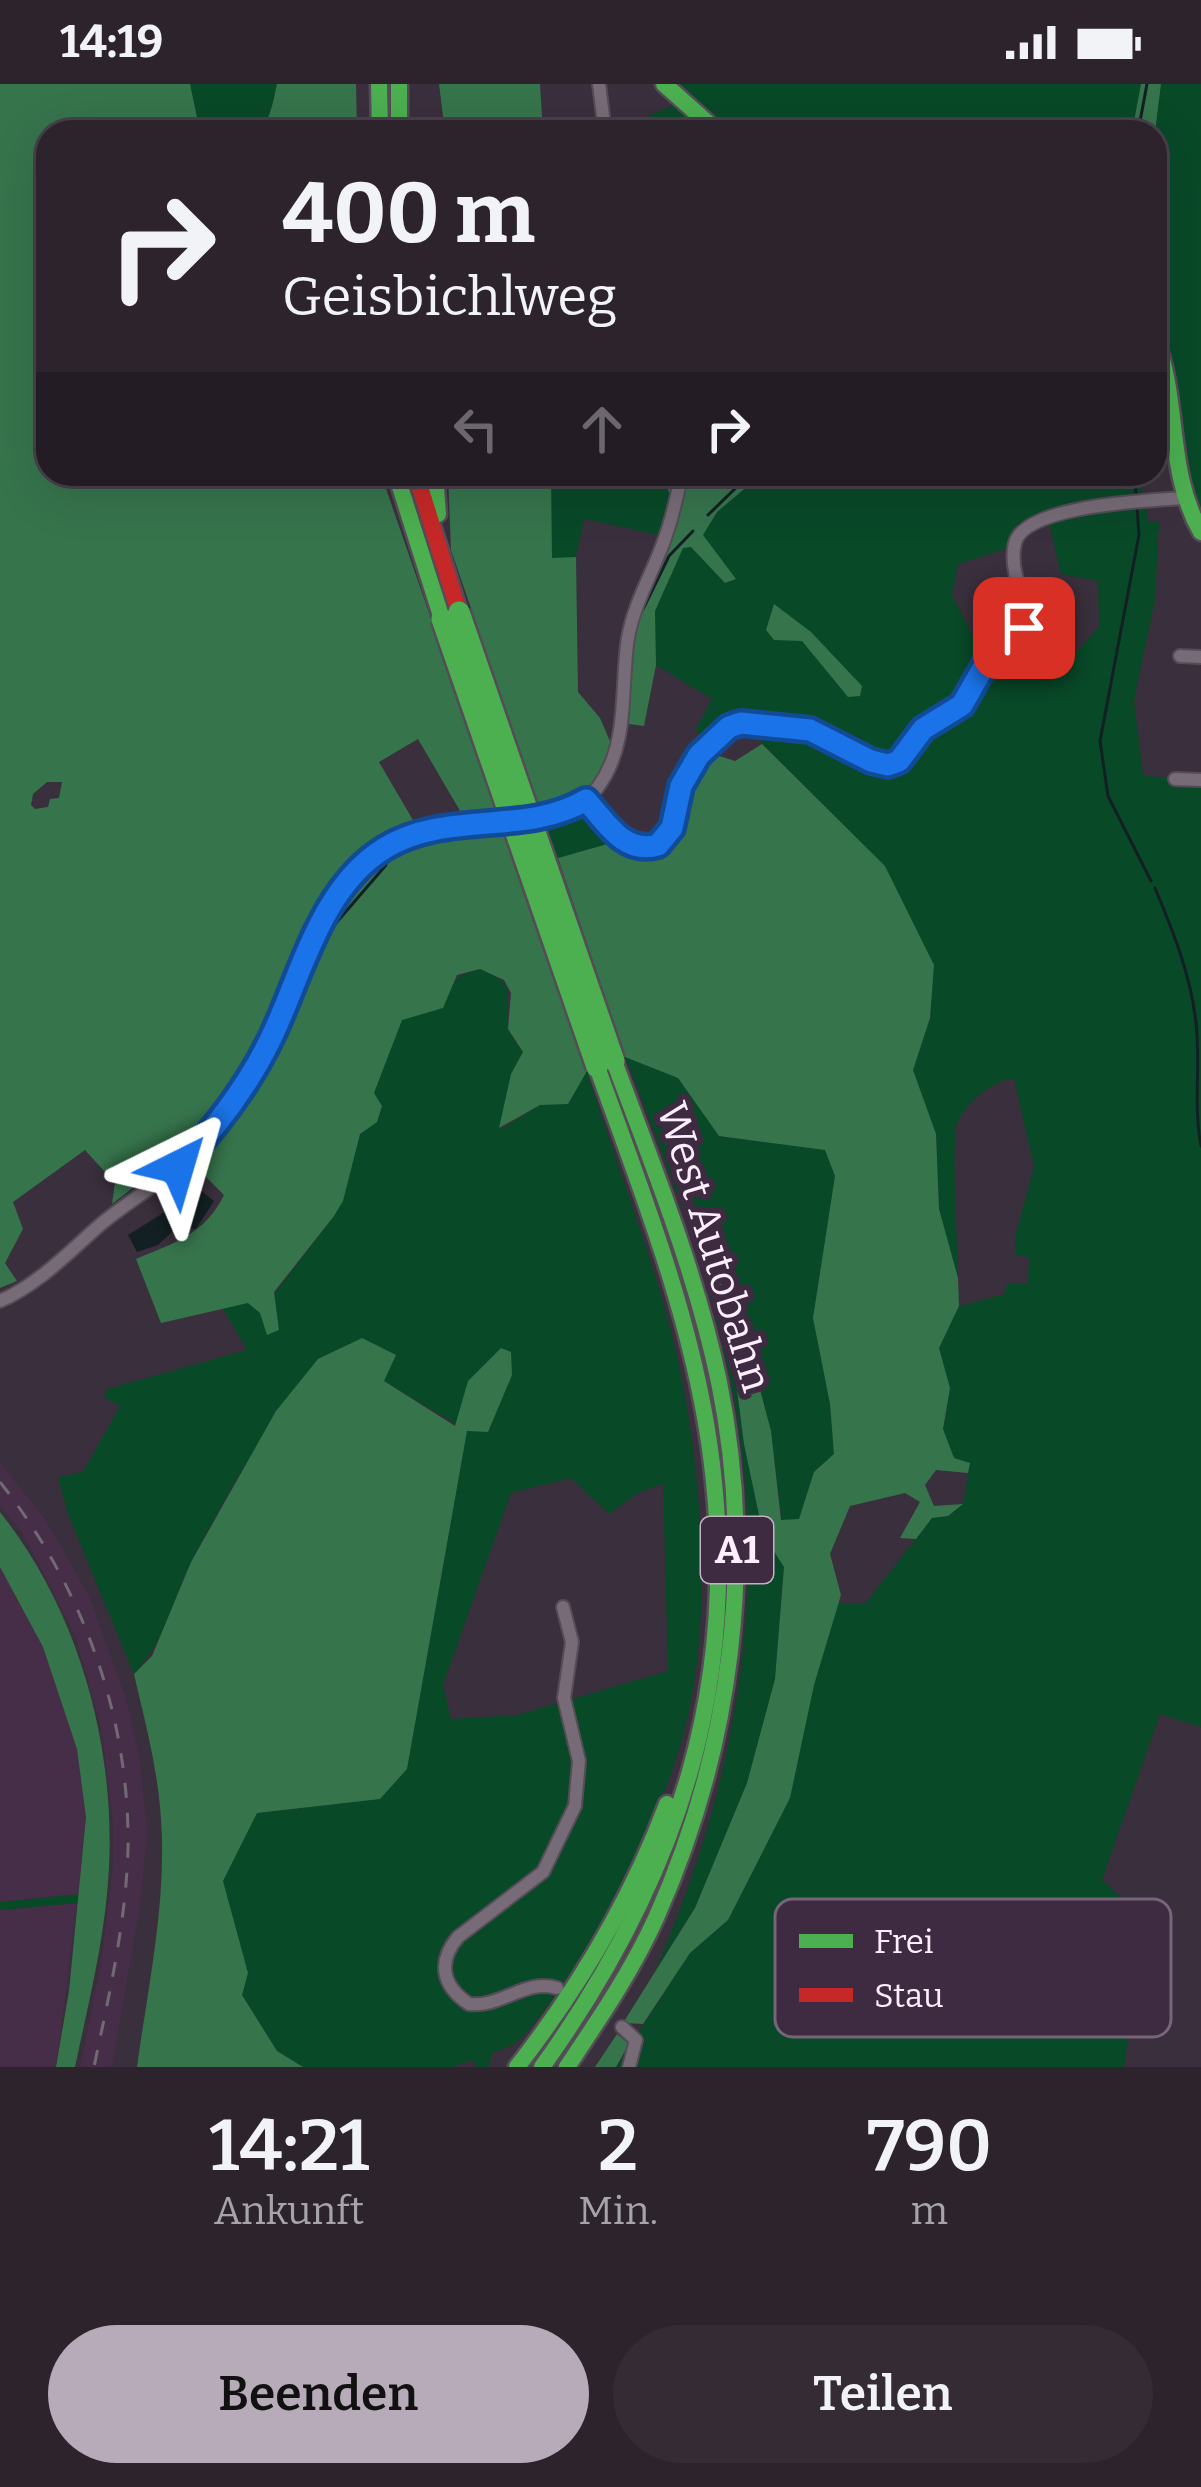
<!DOCTYPE html>
<html lang="de">
<head>
<meta charset="utf-8">
<style>
  body { margin:0; font-family:Bitter,serif; background:#342b35; color:#f1f3f6; height:100vh; display:flex; flex-direction:column; font-size:45px; white-space:nowrap }
  * { box-sizing:border-box; margin:0 }
  p { font-size:39px; color:#a6a4aa }
  .icon { flex:none; width:66px; height:66px; fill:none; stroke:currentColor; stroke-width:2; stroke-linecap:round; stroke-linejoin:round }
  .map { position:relative; height:1983px; overflow:hidden }
  .sheet { display:flex; flex-direction:column; background:#2c232d; flex:1 }
  .sheet>* { flex:none }
  .top-card { position:absolute; left:36px; top:36px; width:1131px; height:366px; border-radius:36px; box-shadow:0 12px 48px #0002,0 0 0 3px #484049; background:#2c232d; color:#f1f3f6; overflow:hidden }
  .pin { position:absolute; display:grid; place-items:center; width:102px; height:102px; color:#fff; margin:-51px; border-radius:24px; box-shadow:0 6px 18px #0006 }
  .me { position:absolute; width:132px; margin:-66px; rotate:40deg; stroke-linejoin:round; filter:drop-shadow(0 0 9px #0008) }
  .turn { display:flex; align-items:center; gap:42px; height:252px; padding:0 48px; font-size:54px }
  .turn .icon { width:156px; height:156px; stroke-width:2.5 }
  .turn b { display:block; font-size:84px; line-height:102px }
  .lanes { display:flex; align-items:center; height:114px; padding:0 48px; background:#0003; justify-content:center; gap:60px; direction:ltr }
  .lanes .off { opacity:.35 }
  .eta { display:flex; justify-content:space-evenly; align-items:center; height:204px; text-align:center }
  .eta b { font-size:72px; font-weight:600; line-height:84px }
  .action { display:flex; gap:24px; margin-top:auto; padding:24px 48px }
  .action a { flex:1; height:138px; border-radius:72px; background:#b8abb9; color:#111; font-size:48px; font-weight:600; line-height:138px; text-align:center }
  .action a+a { background:#342b35; color:#f1f3f6 }
  .status { display:flex; justify-content:space-between; align-items:center; height:84px; padding:0 60px; background:#2c232d; direction:ltr }
  .status svg { height:33px; fill:currentColor }
  .map>svg:first-child { display:block }
  .built { fill:#462e49 }
  .green { fill:#084928; fill-rule:evenodd }
  .forest { fill:#36744c; fill-rule:evenodd }
  .water { fill:#132023 }
  .lines { fill:none; stroke-linecap:round; stroke-linejoin:round }
  .stream { stroke:#132023; stroke-width:3 }
  .street-casing { stroke:#554c57; stroke-width:16 }
  .fast-casing { stroke:#554c57; stroke-width:21 }
  .jam-casing { stroke:#554c57; stroke-width:21 }
  .street { stroke:#766b76; stroke-width:12 }
  .fast { stroke:#4caf50; stroke-width:16 }
  .jam { stroke:#c62828; stroke-width:16 }
  .rail { stroke:#726a73; stroke-width:3; stroke-dasharray:15 15; stroke-linecap:butt }
  .fast-bridge-casing { stroke:#554c57; stroke-width:26; stroke-linecap:butt }
  .fast-bridge { stroke:#4caf50; stroke-width:21 }
  .route-casing { stroke:#114b97; stroke-width:30 }
  .route { stroke:#1a73e8; stroke-width:21 }
  .labels { text-anchor:middle; dominant-baseline:central; stroke-width:12; stroke-linejoin:round; paint-order:stroke }
  .shield { fill:#3e2a41; stroke:#c3b3c5; stroke-width:3 }
  .shield-label { font-size:39px; font-weight:bold; fill:#fceefd }
  .street-label { font-size:42px; fill:#fceefd; stroke:#3e2a41 }
  .key { fill:#3e2a41; stroke:#776579; stroke-width:3 }
  .key-label { font-size:33px; fill:#fceefd }
</style>
</head>
<body>
<div class="status"><b>14:19</b><svg viewBox="0 0 49 12"><path d="M0 12V9h3v3zM5 12V6h3v6zM10 12V3h3v9zM15 12V0h3v12zM26 1h20v11H26zM47 4h2v5h-2z"/></svg></div>
<div class="map">
<svg width="1201" height="1983" viewBox="0 0 1201 1983">
  <rect width="100%" height="100%" fill="#3a2f3c"/>
  <g class="built">
    <polygon points="0,1379 45,1435 89,1512 126,1615 140,1677 147,1750 140,1822 112,1983 80,1983 102,1875 113,1780 113,1739 102,1648 76,1553 24,1451 0,1421"/>
    <polygon points="0,1483 43,1563 77,1665 86,1733 78,1810 0,1818"/>
    <polygon points="77,1819 56,1983 0,1983 0,1826"/>
  </g>
  <g class="green">
    <path d="M190 0H277C273 17 271 37 257 48H200Z"/>
    <polygon points="671,0 1141,0 1132,48 655,48 648,32 685,16"/>
    <polygon points="1161,0 1201,0 1201,437 1182,397 1169,273 1155,241 1155,48"/>
    <polygon points="551,390 662,390 679,434 673,454 584,435 576,473 552,475"/>
    <path d="M762 390H875L893 397 984 395 990 390H1140L1142 418H1147L1148 437 1159 438 1155 516 1134 617 1143 691 1201 698V1643L1160 1630 1102 1796 1146 1836 1124 1983H616L690 1869 728 1836 814 1601 838 1520H865L932 1434 948 1432 963 1420 970 1380 954 1374 943 1345 950 1304 939 1264 959 1222 1005 1210 1007 1200H1028L1029 1173 1016 1171 1015 1153 1034 1083 1014 995C993 995 965 1020 957 1040 951 1056 958 1168 958 1194L939 1125 936 1050 913 986 930 934 934 881 885 782 762 660V645L753 636 707 655 695 647 712 615 656 581 655 527 683 463H691L725 499 735 495 702 452 717 428ZM1047 430 1061 490 1098 497 1099 543 1063 582 992 588 952 511 958 480 1009 464C1012 441 1026 435 1047 430Z"/>
    <polygon points="587,722 618,757 558,774 544,737"/>
    <path d="M480 885C521 904 504 906 508 941 509 951 517 960 523 968L511 990 502 1045 540 1021 568 1019 587 987C613 1071 646 1154 669 1239 701 1361 717 1532 682 1655 664 1719 635 1782 601 1839 582 1872 545 1933 517 1958 510 1963 500 1966 492 1969L489 1983H476L473 1976 453 1983H303L277 1967 242 1911 248 1889 222 1798 257 1729 380 1715 407 1685 467 1347 384 1297 395 1270 318 1275C269 1336 230 1404 193 1474 173 1513 165 1558 134 1590L69 1433 58 1393 83 1388 120 1322 104 1313 107 1305 247 1266 222 1223 248 1219 260 1229 334 1132C348 1108 347 1078 359 1054 366 1040 376 1041 382 1022L374 1009 402 935C447 925 436 896 480 885ZM571 1394 609 1430 640 1408 663 1400 668 1587 517 1631 451 1635 443 1601 511 1409Z"/>
    <path d="M625 973 678 994 719 1052 825 1066 835 1092 813 1234 830 1320 834 1370 814 1388 799 1435 782 1437 771 1347 747 1256 706 1166 701 1169 732 1267 744 1360 763 1450 784 1482 775 1595 747 1699 695 1824 654 1889C731 1715 767 1528 738 1338 719 1214 671 1090 625 973Z"/>
    <polygon points="78,1810 77,1819 0,1826 0,1818"/>
  </g>
  <g class="forest">
    <path d="M0 0H190L200 48H48V390H381L587 987 568 1020 540 1021 499 1044 511 990 523 968 508 945 511 909 504 896 480 885 457 891 443 924 402 936 374 1009 382 1022 377 1038 360 1050 343 1117 334 1132 274 1208 279 1246 267 1251 260 1229 248 1219 161 1239 136 1175C174 1159 205 1150 224 1111L180 1067 112 1120 115 1099 85 1066 13 1118 23 1145 5 1179 17 1197 0 1204ZM418 655 466 737 427 760 379 678ZM47 698H62L59 714 50 715 48 723 35 725 31 721 33 710Z"/>
    <path d="M277 0H356L357 48H257C271 37 273 17 277 0Z"/>
    <polygon points="439,0 540,0 543,48 445,48"/>
    <polygon points="1141,0 1161,0 1155,48 1132,48"/>
    <polygon points="448,390 551,390 552,474 576,473 578,608 600,634 612,662 587,722 544,737 451,466"/>
    <polygon points="662,390 762,390 717,428 703,451 736,495 725,499 691,463 683,464 655,527 656,581 644,642 629,640 631,563 635,543 679,434"/>
    <path d="M875 390H990C962 410 906 403 875 390Z"/>
    <polygon points="774,520 811,548 862,602 860,612 848,613 802,557 774,556 766,546"/>
    <polygon points="762,660 885,782 934,881 930,934 913,986 936,1050 939,1125 958,1194 959,1222 939,1264 950,1304 943,1345 954,1374 970,1379 968,1389 936,1386 925,1401 934,1422 963,1420 948,1432 932,1434 916,1455 900,1454 920,1418 905,1409 850,1422 830,1470 841,1511 814,1601 790,1714 728,1836 690,1869 643,1940 623,1939 695,1824 747,1699 775,1595 784,1483 763,1450 744,1360 732,1267 700,1169 706,1166 747,1256 771,1347 781,1436 799,1435 814,1388 834,1370 830,1320 813,1234 835,1092 825,1066 719,1052 678,994 625,973 558,774 618,757 660,764 683,704 707,668 735,677"/>
    <path d="M362 1254 396 1271 384 1297 455 1342 468 1297 501 1264 511 1268 512 1291 488 1348 467 1347 407 1685 380 1715 257 1729 223 1797 248 1889 242 1911 277 1967 303 1983H137C148 1902 167 1817 161 1735 158 1686 145 1638 134 1590L152 1572 191 1478 276 1327 318 1275Z"/>
    <path d="M0 1428C78 1526 115 1658 109 1783 106 1850 89 1917 75 1983H56L69 1907 86 1733 77 1665 43 1563 0 1483Z"/>
    <polygon points="617,1950 629,1960 616,1983 595,1983"/>
  </g>
  <polygon class="water" points="200,1106 214,1117 196,1145 176,1144 158,1161 137,1168 128,1151"/>
  <g class="lines">
    <g class="stream">
      <polyline points="1138,48 1147,0"/>
      <polyline points="1135,390 1136,412"/>
      <polyline points="1137,423 1139,451 1100,657 1108,712 1151,797"/>
      <polyline points="708,431 750,390"/>
      <polyline points="643,525 669,472 693,447"/>
      <path d="M1155 804C1173 847 1191 892 1196 939 1201 980 1193 1021 1201 1062"/>
      <polyline points="330,846 386,781"/>
    </g>
    <defs>
      <g id="street">
        <polyline points="599,0 605,48"/>
        <polyline points="1180,572 1201,573"/>
        <polyline points="1175,695 1201,696"/>
        <path d="M586 716C606 738 624 771 658 761L672 744 681 702 699 671 729 643 741 639 810 646 871 677 888 681 899 677 924 645 961 621 991 570 1024 544 1029 532C1022 509 1009 484 1015 459 1025 421 1147 417 1182 414"/>
        <path d="M0 1217C38 1201 70 1167 101 1140 126 1119 156 1102 180 1080 217 1047 248 999 270 955 300 897 316 827 364 780 431 715 556 760 598 703 630 659 620 604 628 554 634 518 655 485 666 451 673 432 677 410 682 390"/>
        <path d="M557 1904C526 1894 501 1924 469 1920 442 1902 437 1878 458 1853L543 1788 575 1722 579 1677 564 1614 572 1558 563 1523"/>
        <polyline points="622,1943 636,1956 629,1983"/>
      </g>
      <g id="fast">
        <polyline points="379,0 380,48"/>
        <polyline points="399,0 399,48"/>
        <polyline points="664,0 718,48"/>
        <path d="M1155 254C1180 318 1166 387 1201 448"/>
        <polyline points="396,390 442,535"/>
        <polyline points="435,390 438,430"/>
        <path d="M517 1983C580 1902 631 1816 667 1720"/>
        <path d="M542 1983C679 1792 744 1594 709 1358 690 1229 641 1105 597 983"/>
        <path d="M567 1983C599 1935 632 1887 656 1834 731 1666 756 1480 719 1298 696 1188 653 1082 614 977"/>
      </g>
      <polyline id="jam" points="416,390 459,528"/>
    </defs>
    <use href="#street" class="street-casing"/>
    <use href="#fast" class="fast-casing"/>
    <use href="#jam" class="jam-casing"/>
    <use href="#street" class="street"/>
    <use href="#fast" class="fast"/>
    <use href="#jam" class="jam"/>
    <path class="rail" d="M0 1398C82 1502 130 1632 128 1765 126 1839 109 1911 94 1983"/>
    <defs>
      <g id="fast-bridge">
        <polyline points="459,528 614,977"/>
        <polyline points="442,535 597,983"/>
      </g>
    </defs>
    <use href="#fast-bridge" class="fast-bridge-casing"/>
    <use href="#fast-bridge" class="fast-bridge"/>
  </g>
  <g class="lines">
    <defs>
      <path id="route" d="M178 1083C216 1044 250 999 273 950 302 888 322 802 385 764 447 726 525 752 586 716 606 738 624 771 658 761L672 744 681 702 699 671 729 643 741 639 810 646 871 677 888 681 899 677 923 645 962 621 991 570 1024 544"/>
    </defs>
    <use href="#route" class="route-casing"/>
    <use href="#route" class="route"/>
  </g>
  <g class="labels">
    <rect class="shield" x="701" y="1433" width="72" height="66" rx="9"/>
    <g class="shield-label">
      <text x="737" y="1466">A1</text>
    </g>
    <g class="street-label">
      <text transform="translate(714 1163) rotate(73)">West Autobahn</text>
    </g>
  </g>
  <rect x="775" y="1815" width="396" height="138" rx="18" class="key"/>
  <rect x="799" y="1850" width="54" height="14" fill="#4caf50"/>
  <rect x="799" y="1904" width="54" height="14" fill="#c62828"/>
  <g class="key-label">
    <text x="874" y="1869">Frei</text>
    <text x="874" y="1923">Stau</text>
  </g>
</svg>
<div class="pin" style="left:1024px;top:544px;background:#d93025"><svg class="icon" aria-label="arrive" viewBox="0 0 24 24"><path d="M6 21V4h12l-3 4 3 4H6"/></svg></div>
<svg class="me" style="left:178px;top:1083px" viewBox="-20 -20 40 40"><path d="M0-17L14 15 0 8-14 15z" fill="#1a73e8" stroke="#fff" stroke-width="4"/></svg>
<div class="top-card">
<div class="turn"><svg class="icon" aria-label="right" viewBox="0 0 24 24"><path d="M7 20v-9h11M14 6l5 5-5 5"/></svg><div><b>400 m</b>Geisbichlweg</div></div>
<div class="lanes"><svg class="icon off" aria-label="left" viewBox="0 0 24 24"><path d="M17 20v-9H6M10 6l-5 5 5 5"/></svg><svg class="icon off" aria-label="ahead" viewBox="0 0 24 24"><path d="M12 20V5M6 11l6-6 6 6"/></svg><svg class="icon" aria-label="right" viewBox="0 0 24 24"><path d="M7 20v-9h11M14 6l5 5-5 5"/></svg></div>
</div>
</div>
<section class="sheet">
<div class="eta">
<div><b>14:21</b><p>Ankunft</p></div>
<div><b>2</b><p>Min.</p></div>
<div><b>790</b><p>m</p></div>
</div>
<div class="action"><a>Beenden</a><a>Teilen</a></div>
</section>
</body>
</html>
